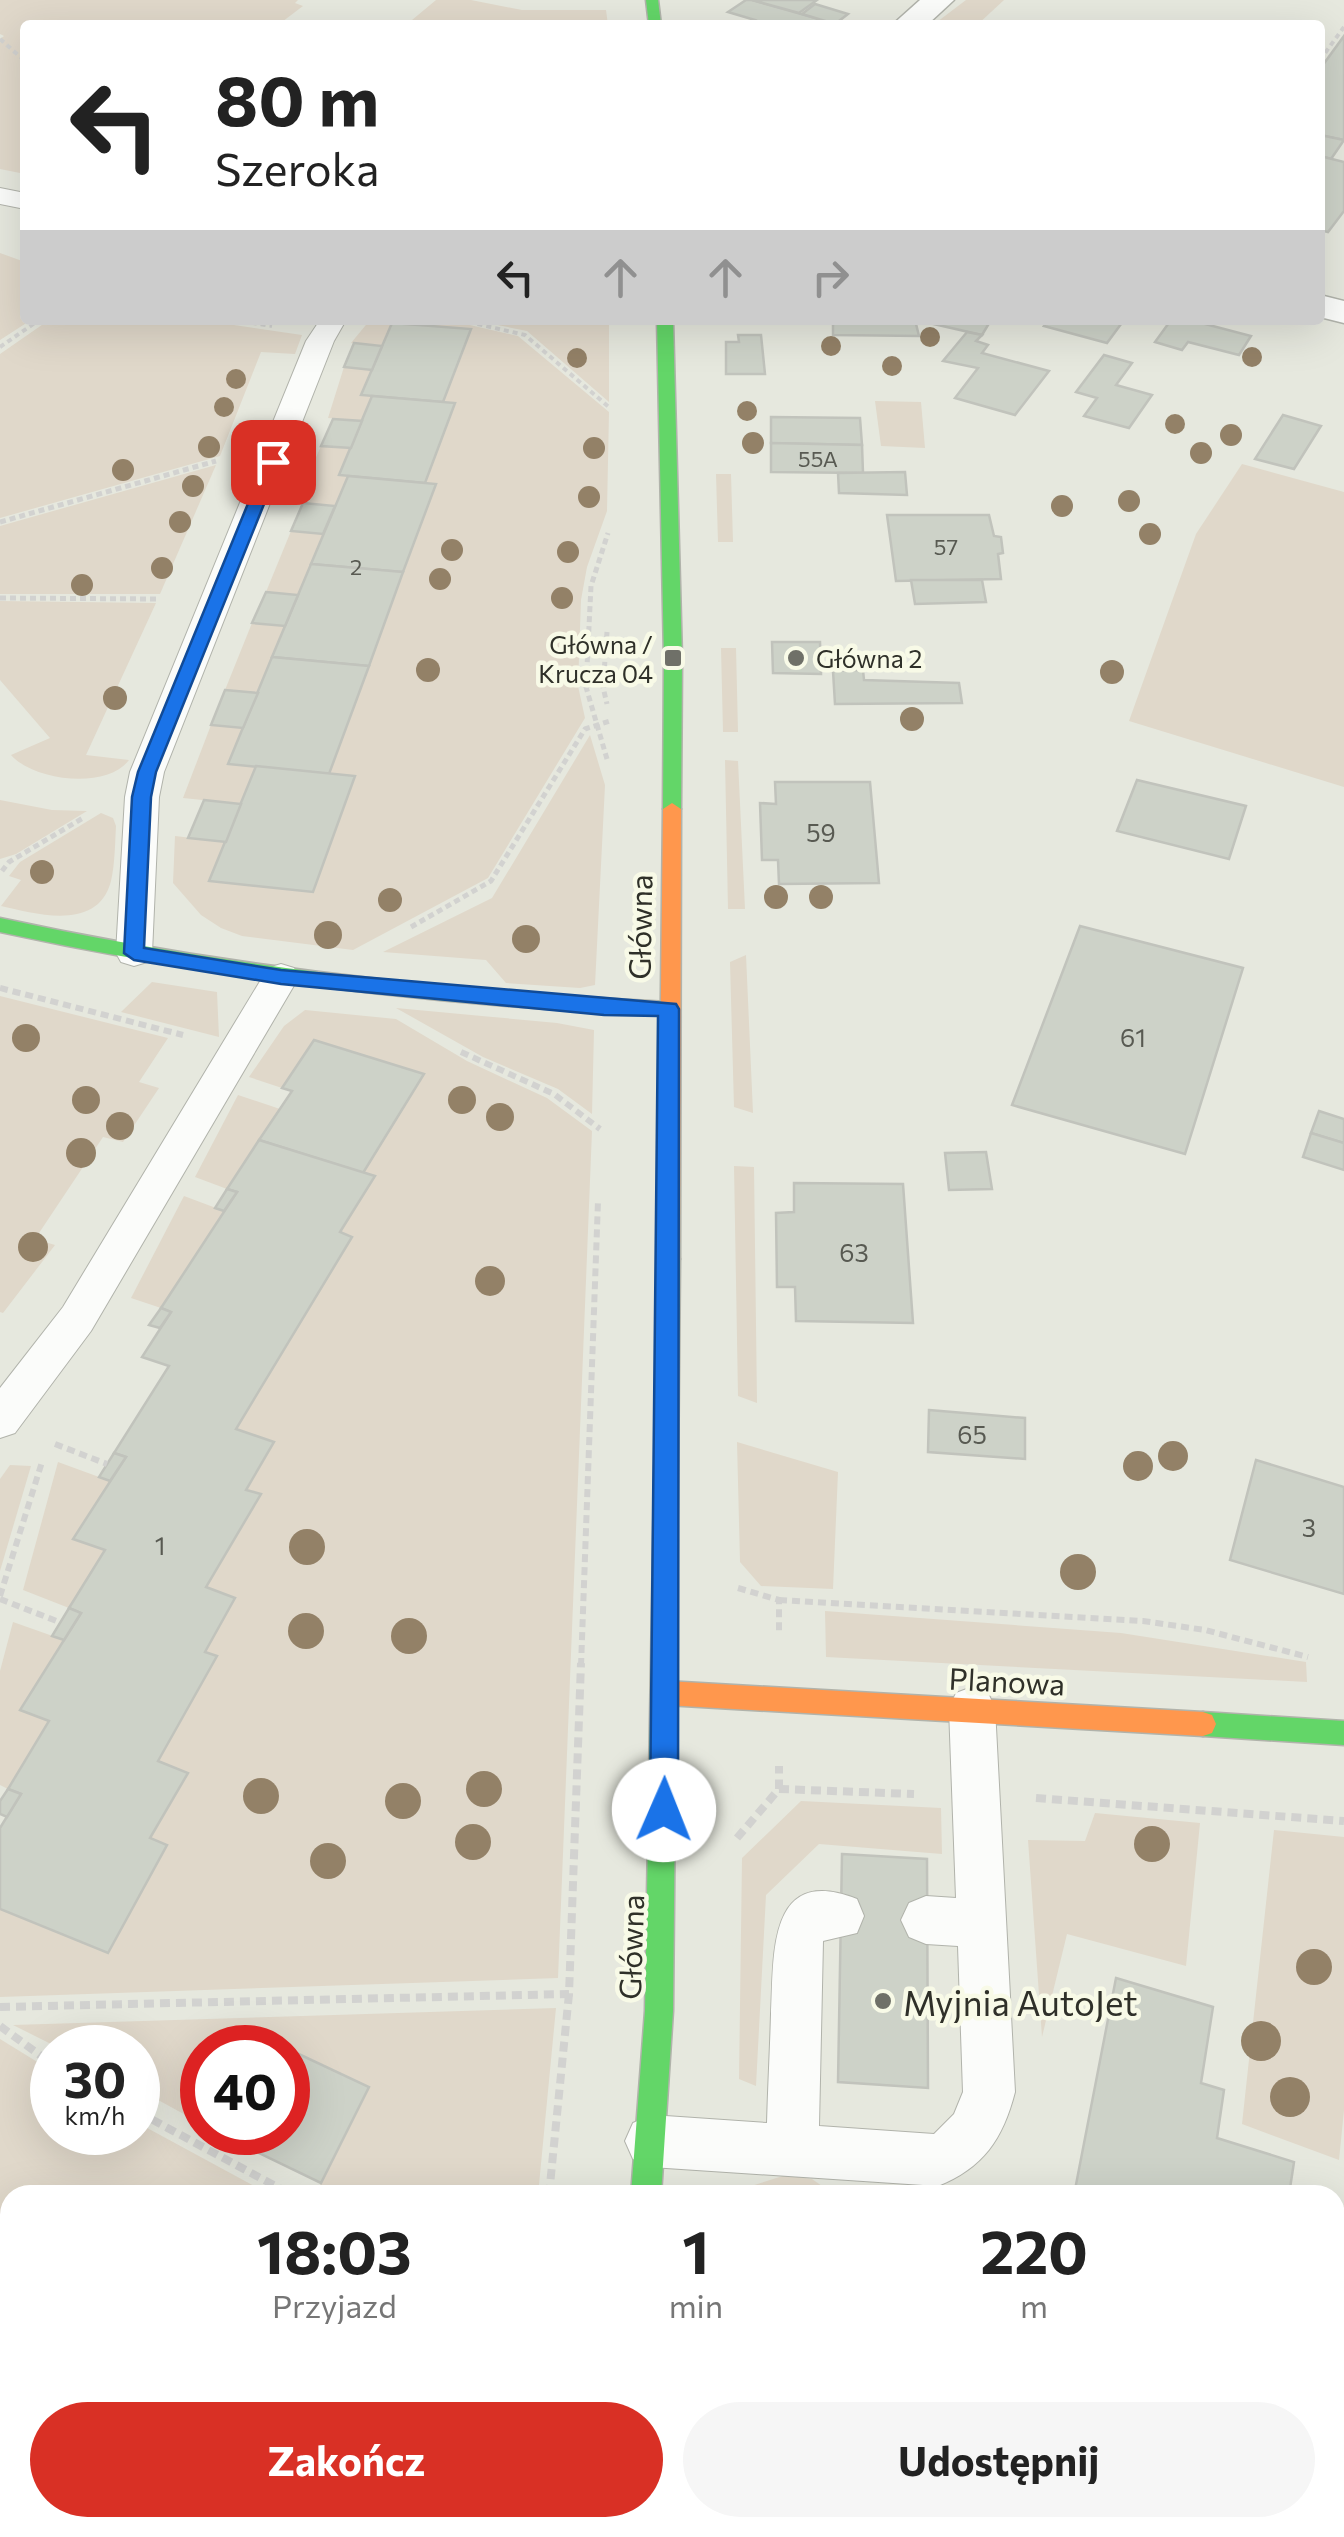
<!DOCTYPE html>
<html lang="pl">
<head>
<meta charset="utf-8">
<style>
  body { margin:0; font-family:Commissioner,sans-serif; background:#f6f6f6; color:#222; height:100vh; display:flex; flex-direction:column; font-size:38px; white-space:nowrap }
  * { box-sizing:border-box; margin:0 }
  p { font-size:32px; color:#767676 }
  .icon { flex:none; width:55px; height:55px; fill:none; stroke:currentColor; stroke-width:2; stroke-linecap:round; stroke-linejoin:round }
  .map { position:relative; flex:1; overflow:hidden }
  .panel { position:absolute; left:0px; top:2185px; width:1345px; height:352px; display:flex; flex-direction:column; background:#fff; border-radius:30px 30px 0 0; box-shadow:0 10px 40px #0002 }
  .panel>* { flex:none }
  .top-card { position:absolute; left:20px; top:20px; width:1305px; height:305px; border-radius:10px; box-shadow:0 10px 40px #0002; background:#fff; color:#222; overflow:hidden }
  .speed { position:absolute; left:30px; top:2025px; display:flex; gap:20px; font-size:50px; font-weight:700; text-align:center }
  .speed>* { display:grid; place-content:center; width:130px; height:130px; border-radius:50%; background:#fff; box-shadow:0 10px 40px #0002; line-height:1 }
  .speed small { font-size:25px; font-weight:400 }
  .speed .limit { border:15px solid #d22; background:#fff; color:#111 }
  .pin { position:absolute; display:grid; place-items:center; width:85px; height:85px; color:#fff; margin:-42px; border-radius:20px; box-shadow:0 5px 15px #0006 }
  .me { position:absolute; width:110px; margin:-55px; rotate:1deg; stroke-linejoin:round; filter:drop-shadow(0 0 8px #0008) }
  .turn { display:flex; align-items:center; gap:35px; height:210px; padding:0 30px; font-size:45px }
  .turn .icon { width:130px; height:130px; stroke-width:2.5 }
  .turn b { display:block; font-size:70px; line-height:85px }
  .lanes { display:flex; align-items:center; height:95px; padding:0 30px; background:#0003; justify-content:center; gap:50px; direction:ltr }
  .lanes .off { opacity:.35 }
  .eta { display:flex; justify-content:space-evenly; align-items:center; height:170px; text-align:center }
  .eta b { font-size:60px; font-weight:700; line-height:70px }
  .primary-button { display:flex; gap:20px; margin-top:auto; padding:20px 30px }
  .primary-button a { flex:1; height:115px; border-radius:60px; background:#d93025; color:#fff; font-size:40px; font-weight:700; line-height:115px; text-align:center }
  .primary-button a+a { background:#f6f6f6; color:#222 }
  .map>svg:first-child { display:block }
  .green { fill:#e0d8ca }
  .building { fill:#cdd2c8; stroke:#c1c3bc; stroke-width:2.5 }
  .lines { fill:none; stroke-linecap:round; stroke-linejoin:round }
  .lane-casing { stroke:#b1b3ab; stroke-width:2 }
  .street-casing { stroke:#b1b3ab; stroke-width:3 }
  .fast-casing { stroke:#b1b3ab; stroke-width:3 }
  .slow-casing { stroke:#b1b3ab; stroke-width:3 }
  .path-far3 { stroke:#d2d2d0; stroke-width:4; stroke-dasharray:5 4; stroke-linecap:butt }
  .path-far2 { stroke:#d2d2d0; stroke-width:5; stroke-dasharray:6 4; stroke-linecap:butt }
  .path-far1 { stroke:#d2d2d0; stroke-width:6; stroke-dasharray:8 5; stroke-linecap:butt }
  .path { stroke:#d2d2d0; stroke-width:8; stroke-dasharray:10 6; stroke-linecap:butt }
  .lane { fill:#fbfcfa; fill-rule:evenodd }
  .street { fill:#fbfcfa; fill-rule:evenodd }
  .fast { fill:#63d668; fill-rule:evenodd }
  .slow { fill:#ff974d; fill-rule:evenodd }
  .tree { fill:#938167 }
  .route { fill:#1a73e8; stroke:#114b97; stroke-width:2.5 }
  .poi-dot { fill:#6f7068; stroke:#f8fae7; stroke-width:4 }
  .labels { text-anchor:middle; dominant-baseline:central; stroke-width:9; stroke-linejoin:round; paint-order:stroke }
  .far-number-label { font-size:22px; fill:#585a52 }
  .far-poi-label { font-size:25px; fill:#2f3029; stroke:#f8fae7; text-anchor:end }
  .number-label { font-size:25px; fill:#585a52 }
  .street-label { font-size:30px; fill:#2f3029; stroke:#f8fae7 }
  .near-poi-label { font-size:35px; fill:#2f3029; stroke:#f8fae7; text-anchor:start }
</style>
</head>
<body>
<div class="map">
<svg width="1344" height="2537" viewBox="0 0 1344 2537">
  <rect width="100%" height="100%" fill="#e6e8de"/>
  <g class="green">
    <polygon points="0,0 298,0 295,3 303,6 278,25 25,25 25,174 0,169 0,39 4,36 0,34"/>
    <polygon points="436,0 471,0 522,10 606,10 608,25 406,25"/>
    <polygon points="966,0 1004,0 977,25 933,25"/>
    <polygon points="0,253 25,262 25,320 31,320 0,340"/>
    <polygon points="49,320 200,320 302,335 295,354 261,352 220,456 0,518 0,354"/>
    <polygon points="370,320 448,320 518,336 609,412 607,511 587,567 581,600 578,686 585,718 488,878 353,950 242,936 221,928 201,915 173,883 175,836 226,842 210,881 313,892 355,777 329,774 436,485 425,483 455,404 443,402 471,329 393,323 382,346 351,343"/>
    <polygon points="473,320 609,322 609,402 527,331"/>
    <polygon points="344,367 372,370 361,394 372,396 362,421 328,418"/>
    <polygon points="875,401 921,402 925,448 881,446"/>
    <polygon points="321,446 351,448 339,475 348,476 335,506 296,503"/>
    <polygon points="1242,464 1344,492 1344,787 1129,721 1196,534"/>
    <polygon points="216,465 160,594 0,594 0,526"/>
    <polygon points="716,474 731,474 733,542 718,542"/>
    <polygon points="291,531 323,534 298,595 266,592"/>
    <path d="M0 601 156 603 86 755 129 760C107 790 34 781 11 755L50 738 0 680Z"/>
    <polygon points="252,623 285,626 258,693 225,690"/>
    <polygon points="721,648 736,648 738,732 723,732"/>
    <polygon points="211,725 243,728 228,763 256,766 241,804 183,798"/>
    <polygon points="590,735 605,785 595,985 580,988 506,983 486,960 383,952 492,898"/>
    <polygon points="725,760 738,761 745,909 728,909"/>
    <polygon points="0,800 52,810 87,811 16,854 0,859"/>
    <path d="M101 813 113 818 116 826C115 843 115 864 111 881 98 932 36 914 1 906L21 880 9 876 20 862Z"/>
    <polygon points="746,955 753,1113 734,1107 730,962"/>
    <polygon points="152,982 217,992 219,1037 121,1012"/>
    <polygon points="0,996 168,1038 139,1082 159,1088 123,1142 103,1137 35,1239 55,1245 3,1313 0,1312"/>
    <polygon points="396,1008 557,1023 594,1030 592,1114 558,1089 483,1057"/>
    <polygon points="305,1010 396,1019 467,1061 547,1098 592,1131 558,1978 0,1997 0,1909 108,1953 167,1846 150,1838 188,1773 158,1761 217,1657 205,1652 206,1587 260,1495 246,1490 274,1443 236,1429 351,1238 340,1232 363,1173 424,1074 314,1041 282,1088 249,1077 284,1026"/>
    <polygon points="238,1095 280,1109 227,1189 195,1177"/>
    <polygon points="734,1166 754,1167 757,1403 738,1396"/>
    <polygon points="184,1196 224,1211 161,1308 131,1298"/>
    <polygon points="737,1442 838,1472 833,1589 761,1586 740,1562"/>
    <polygon points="58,1462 110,1481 73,1539 105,1550 69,1608 23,1590"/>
    <polygon points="10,1465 31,1466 0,1571 0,1479"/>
    <polygon points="825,1611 1121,1633 1306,1662 1307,1682 826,1657"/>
    <polygon points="13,1622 64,1640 21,1710 49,1721 8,1789 0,1785 0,1671"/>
    <polygon points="801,1801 941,1808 942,1854 819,1844 766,1895 756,2086 739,2079 742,1858"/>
    <polygon points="1095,1813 1200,1823 1186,1966 1067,1934 1042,2037 1028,1840 1085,1841"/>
    <polygon points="1274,1830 1344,1837 1344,2110 1339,2160 1242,2124"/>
    <polygon points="556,2008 538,2195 315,2195 368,2087 288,2048 202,2048 202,2124 138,2089 138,2048 57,2047 13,2025"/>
    <polygon points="0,2039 52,2071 52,2132 138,2132 138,2123 271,2195 10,2195 10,2234 0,2230"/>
    <polygon points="786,2175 812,2179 835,2195 735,2195 735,2191"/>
    <polygon points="1335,2381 1344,2384 1344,2497 1335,2493"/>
    <polygon points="221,2528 486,2528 484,2537 216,2537"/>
  </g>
  <g class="building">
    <polygon points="746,0 752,0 819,19 812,25 754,25 750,24 755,20 728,12"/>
    <polygon points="752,0 817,0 799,13"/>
    <polygon points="815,4 848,14 835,24 802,14"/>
    <polygon points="1344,36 1344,140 1320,135 1320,69"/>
    <polygon points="1320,135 1344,140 1331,159 1320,156"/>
    <polygon points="1320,156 1344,162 1344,211 1328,232 1320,230"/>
    <polygon points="833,320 915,320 919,336 833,335"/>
    <polygon points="916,320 991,320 982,335"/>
    <polygon points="1049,320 1124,320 1107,343 1044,326"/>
    <polygon points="1171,320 1190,320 1251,336 1239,355 1188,342 1182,350 1155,342"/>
    <polygon points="392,323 471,329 443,402 361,395"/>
    <polygon points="967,332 982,335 976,341 988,345 982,353 1049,371 1015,415 955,398 978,368 943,361"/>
    <polygon points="738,335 761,335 765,374 726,374 726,342 739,342"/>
    <polygon points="354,343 382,346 372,370 344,367"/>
    <polygon points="1104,355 1132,363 1116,385 1152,395 1129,428 1084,416 1097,398 1076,392"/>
    <polygon points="372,396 455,403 425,483 339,475"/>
    <polygon points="1283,415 1321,426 1294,469 1255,459"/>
    <polygon points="771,417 860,418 862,445 771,443"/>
    <polygon points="333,419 362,421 351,448 321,446"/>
    <polygon points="771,443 862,445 863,473 771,472"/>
    <polygon points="905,472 907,495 839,493 838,473"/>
    <polygon points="348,476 436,484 403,572 311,564"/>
    <polygon points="303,503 335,506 323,534 291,531"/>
    <polygon points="887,515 989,515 994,536 1001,537 1003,553 998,554 1001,579 896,581"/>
    <polygon points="311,564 403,572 369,666 272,657"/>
    <polygon points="911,580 982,580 986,602 915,604"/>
    <polygon points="266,592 298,595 285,626 252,623"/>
    <polygon points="772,642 820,642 821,674 773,673"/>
    <polygon points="272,657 369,666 329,774 228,764"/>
    <polygon points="863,670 864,680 959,683 962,703 835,704 833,671"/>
    <polygon points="225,690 258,693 243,728 211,725"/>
    <polygon points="256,766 355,776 313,892 209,881"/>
    <polygon points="1137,780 1246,806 1229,859 1117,831"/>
    <polygon points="775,782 870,782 879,883 779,884 778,860 762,860 760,803 776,804"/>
    <polygon points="204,800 241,804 226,842 188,838"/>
    <polygon points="1080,926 1243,968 1185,1154 1012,1105"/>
    <polygon points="314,1040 424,1074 363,1173 259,1140 292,1091 282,1088"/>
    <polygon points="1319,1111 1344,1119 1344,1143 1311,1133"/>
    <polygon points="1311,1133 1344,1143 1344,1170 1303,1157"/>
    <polygon points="259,1140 375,1176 340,1232 352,1237 236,1429 274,1442 246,1490 261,1494 206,1587 235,1598 205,1652 217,1656 158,1761 188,1773 150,1838 167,1845 108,1953 0,1909 0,1828 21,1794 8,1789 49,1721 20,1710 81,1613 69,1608 105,1550 73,1539 126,1457 114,1453 169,1366 142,1357 171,1312 161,1308 237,1192 227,1189"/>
    <polygon points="986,1152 992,1189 949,1190 945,1153"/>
    <polygon points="794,1183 903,1184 913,1323 796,1321 795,1287 777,1287 776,1213 794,1212"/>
    <polygon points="227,1189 237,1192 224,1211 215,1208"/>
    <polygon points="161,1308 171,1312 160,1328 149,1325"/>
    <polygon points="929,1410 1025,1418 1025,1459 928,1452"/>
    <polygon points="114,1453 126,1457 110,1481 99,1477"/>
    <polygon points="1256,1460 1344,1487 1344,1594 1230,1560"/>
    <polygon points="69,1608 81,1613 64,1640 52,1636"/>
    <polygon points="8,1789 21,1794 7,1817 0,1814 0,1801"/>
    <polygon points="842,1854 927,1859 928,2088 838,2082"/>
    <polygon points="1116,1978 1213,2007 1201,2083 1224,2090 1217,2138 1294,2162 1289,2195 1074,2195"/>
    <polygon points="288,2049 369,2087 321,2183 234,2141 238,2132 288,2132"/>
    <polygon points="1335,2205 1344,2208 1344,2329 1335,2326"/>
    <polygon points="1335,2326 1344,2329 1344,2384 1335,2381"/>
  </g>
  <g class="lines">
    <defs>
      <g id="lane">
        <polygon points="0,188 25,193 25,209 0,204"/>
        <polygon points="320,320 346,320 334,341 164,772 159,797 152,953 147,962 134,966 121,962 116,953 125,797 130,772 306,341"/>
        <polygon points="281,964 294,968 299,977 91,1331 15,1433 0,1438 0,1388 63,1307 268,968"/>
        <path d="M972 1687 988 1693 995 1708 1015 2092C1003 2139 983 2168 938 2186L651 2167 633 2159 625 2141 633 2123 651 2115 767 2123C768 2086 770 2050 771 2014 774 1956 767 1863 857 1899L864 1916 857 1933 823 1941 819 2126 934 2134 954 2114 963 2092 958 1946 926 1944 909 1937 901 1920 909 1903 926 1896 956 1898 949 1708 956 1693Z"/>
      </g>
      <g id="street">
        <polygon points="920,0 954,0 927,25 892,25"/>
        <polygon points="1320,295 1344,301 1344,323 1320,317"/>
      </g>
      <g id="fast">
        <polygon points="646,0 658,0 661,25 649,25"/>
        <polygon points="657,320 673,320 682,658 681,809 672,815 663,809 664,658"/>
        <path d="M0 918C221 966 443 991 668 1002L678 1009 668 1016C442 1006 221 980 0 932Z"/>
        <polygon points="669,1250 677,1253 680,1259 673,2011 661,2195 631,2195 645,2011 658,1259 661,1253"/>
        <polygon points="1203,1712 1344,1721 1344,1745 1203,1736 1194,1733 1190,1724 1194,1715"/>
        <polygon points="592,2528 624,2528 623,2537 591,2537"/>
      </g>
      <g id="slow">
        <polygon points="672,803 681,809 680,1259 677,1265 661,1265 658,1259 663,809"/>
        <polygon points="666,1681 1203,1712 1212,1715 1216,1724 1212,1733 1203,1736 666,1705 657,1701 653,1693 657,1685"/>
      </g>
    </defs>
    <use href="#lane" class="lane-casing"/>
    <use href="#street" class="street-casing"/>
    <use href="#fast" class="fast-casing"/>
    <use href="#slow" class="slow-casing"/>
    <g class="path-far3">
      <polyline points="0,39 25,61"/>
      <polyline points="1320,60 1344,27"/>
      <polyline points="234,320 272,326"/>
      <polyline points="460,320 525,335 610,408"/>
      <polyline points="0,347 39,320"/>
    </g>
    <g class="path-far2">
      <polyline points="0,522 216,461"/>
      <polyline points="0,598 158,599"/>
      <polyline points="607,632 603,687 607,704"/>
      <polyline points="607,759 586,687 591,586 608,533"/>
      <polyline points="2,871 9,862 83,818"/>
      <polyline points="411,927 491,881 585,729 610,721"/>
    </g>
    <g class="path-far1">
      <polyline points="0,988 183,1035"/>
      <polyline points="461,1052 554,1094 600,1129"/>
      <polyline points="55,1444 107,1464"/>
      <polyline points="738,1588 779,1600 779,1633"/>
      <polyline points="0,1596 42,1462"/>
      <polyline points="0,1599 59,1622"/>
      <polyline points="779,1600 1143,1621 1205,1630 1308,1657"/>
      <polyline points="581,1666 598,1201"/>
    </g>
    <g class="path">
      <polyline points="779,1789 914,1794"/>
      <polyline points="1036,1798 1344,1821"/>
      <polyline points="737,1838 779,1789 779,1766"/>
      <polyline points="0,2007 569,1994 581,1663"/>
      <polyline points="0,2026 52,2064"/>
      <polyline points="138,2112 292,2195"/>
      <polyline points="549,2195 569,1994"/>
      <polyline points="497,2537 499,2528"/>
    </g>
    <use href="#lane" class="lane"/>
    <use href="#street" class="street"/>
    <use href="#fast" class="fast"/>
    <use href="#slow" class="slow"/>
  </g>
  <g class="tree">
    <circle cx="930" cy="337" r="10"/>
    <circle cx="831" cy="346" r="10"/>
    <circle cx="1252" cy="357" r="10"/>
    <circle cx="577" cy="358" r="10"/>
    <circle cx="892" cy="366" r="10"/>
    <circle cx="236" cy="379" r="10"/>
    <circle cx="224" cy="407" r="10"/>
    <circle cx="747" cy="411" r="10"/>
    <circle cx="1175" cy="424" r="10"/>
    <circle cx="1231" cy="435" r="11"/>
    <circle cx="753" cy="443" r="11"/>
    <circle cx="209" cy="447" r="11"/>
    <circle cx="594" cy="448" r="11"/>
    <circle cx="1201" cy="453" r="11"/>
    <circle cx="123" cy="470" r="11"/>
    <circle cx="193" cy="486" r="11"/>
    <circle cx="589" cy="497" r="11"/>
    <circle cx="1129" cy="501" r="11"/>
    <circle cx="1062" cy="506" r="11"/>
    <circle cx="180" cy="522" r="11"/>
    <circle cx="1150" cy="534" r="11"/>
    <circle cx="452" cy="550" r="11"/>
    <circle cx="568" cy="552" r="11"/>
    <circle cx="162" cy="568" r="11"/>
    <circle cx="440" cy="579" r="11"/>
    <circle cx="82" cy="585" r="11"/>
    <circle cx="562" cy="598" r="11"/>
    <circle cx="428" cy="670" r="12"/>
    <circle cx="1112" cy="672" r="12"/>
    <circle cx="115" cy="698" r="12"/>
    <circle cx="912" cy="719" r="12"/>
    <circle cx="42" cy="872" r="12"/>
    <circle cx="776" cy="897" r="12"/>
    <circle cx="821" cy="897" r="12"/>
    <circle cx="390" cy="900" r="12"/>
    <circle cx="328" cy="935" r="14"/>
    <circle cx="526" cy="939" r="14"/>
    <circle cx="26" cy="1038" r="14"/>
    <circle cx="86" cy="1100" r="14"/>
    <circle cx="462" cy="1100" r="14"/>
    <circle cx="500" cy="1117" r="14"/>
    <circle cx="120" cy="1126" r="14"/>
    <circle cx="81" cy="1153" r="15"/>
    <circle cx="33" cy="1247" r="15"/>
    <circle cx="490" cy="1281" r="15"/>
    <circle cx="1173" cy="1456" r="15"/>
    <circle cx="1138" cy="1466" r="15"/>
    <circle cx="307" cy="1547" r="18"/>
    <circle cx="1078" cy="1572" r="18"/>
    <circle cx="306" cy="1631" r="18"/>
    <circle cx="409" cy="1636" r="18"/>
    <circle cx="484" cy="1789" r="18"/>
    <circle cx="261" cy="1796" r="18"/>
    <circle cx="403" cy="1801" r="18"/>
    <circle cx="473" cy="1842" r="18"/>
    <circle cx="1152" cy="1844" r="18"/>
    <circle cx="328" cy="1861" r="18"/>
    <circle cx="1314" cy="1967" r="18"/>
    <circle cx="1261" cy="2041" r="20"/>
    <circle cx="1290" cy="2097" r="20"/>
  </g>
  <polygon class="route" points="273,457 281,462 156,772 151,797 144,948 281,970 676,1004 679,1009 678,1810 674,1819 664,1822 654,1819 650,1810 658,1016 604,1015 281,984 134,960 124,953 132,797 138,772 265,462"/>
  <g class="poi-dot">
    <rect x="663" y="648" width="20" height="20" rx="5"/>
    <circle cx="796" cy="658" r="10"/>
    <circle cx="883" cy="2001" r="10"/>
  </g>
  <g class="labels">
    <g class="far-number-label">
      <text x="818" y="458">55A</text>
      <text x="946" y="546">57</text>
      <text x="356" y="566">2</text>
    </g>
    <g class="far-poi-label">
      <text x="653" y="644">Główna /<tspan x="653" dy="29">Krucza 04</tspan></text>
      <text x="816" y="658" text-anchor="start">Główna 2</text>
    </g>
    <g class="number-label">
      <text x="821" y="832">59</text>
      <text x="1133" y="1037">61</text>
      <text x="854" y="1252">63</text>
      <text x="972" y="1434">65</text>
      <text x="1309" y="1527">3</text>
      <text x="160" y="1545">1</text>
    </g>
    <g class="street-label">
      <text transform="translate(639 927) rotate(-89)">Główna</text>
      <text transform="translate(1007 1680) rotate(3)">Planowa</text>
      <text transform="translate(630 1947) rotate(-88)">Główna</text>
    </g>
    <g class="near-poi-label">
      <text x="903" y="2001">Myjnia AutoJet</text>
    </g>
  </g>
</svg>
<div class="speed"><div>30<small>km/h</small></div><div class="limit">40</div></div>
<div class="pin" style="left:273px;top:462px;background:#d93025"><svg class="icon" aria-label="arrive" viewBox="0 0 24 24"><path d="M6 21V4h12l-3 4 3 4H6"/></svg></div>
<svg class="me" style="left:664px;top:1810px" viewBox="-20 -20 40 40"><circle r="19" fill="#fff"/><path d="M0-13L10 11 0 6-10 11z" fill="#1a73e8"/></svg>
<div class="top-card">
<div class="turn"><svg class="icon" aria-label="left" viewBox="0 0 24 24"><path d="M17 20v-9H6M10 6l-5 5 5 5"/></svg><div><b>80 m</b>Szeroka</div></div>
<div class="lanes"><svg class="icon" aria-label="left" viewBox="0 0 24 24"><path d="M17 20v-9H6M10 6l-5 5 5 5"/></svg><svg class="icon off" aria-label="ahead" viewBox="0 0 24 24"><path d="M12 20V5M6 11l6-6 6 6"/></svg><svg class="icon off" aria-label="ahead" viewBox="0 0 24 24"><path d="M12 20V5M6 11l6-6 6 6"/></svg><svg class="icon off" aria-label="right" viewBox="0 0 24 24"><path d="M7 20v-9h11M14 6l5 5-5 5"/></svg></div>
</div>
<section class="panel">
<div class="eta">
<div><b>18:03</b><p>Przyjazd</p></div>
<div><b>1</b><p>min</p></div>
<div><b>220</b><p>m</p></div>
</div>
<div class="primary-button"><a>Zakończ</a><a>Udostępnij</a></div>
</section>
</div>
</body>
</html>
